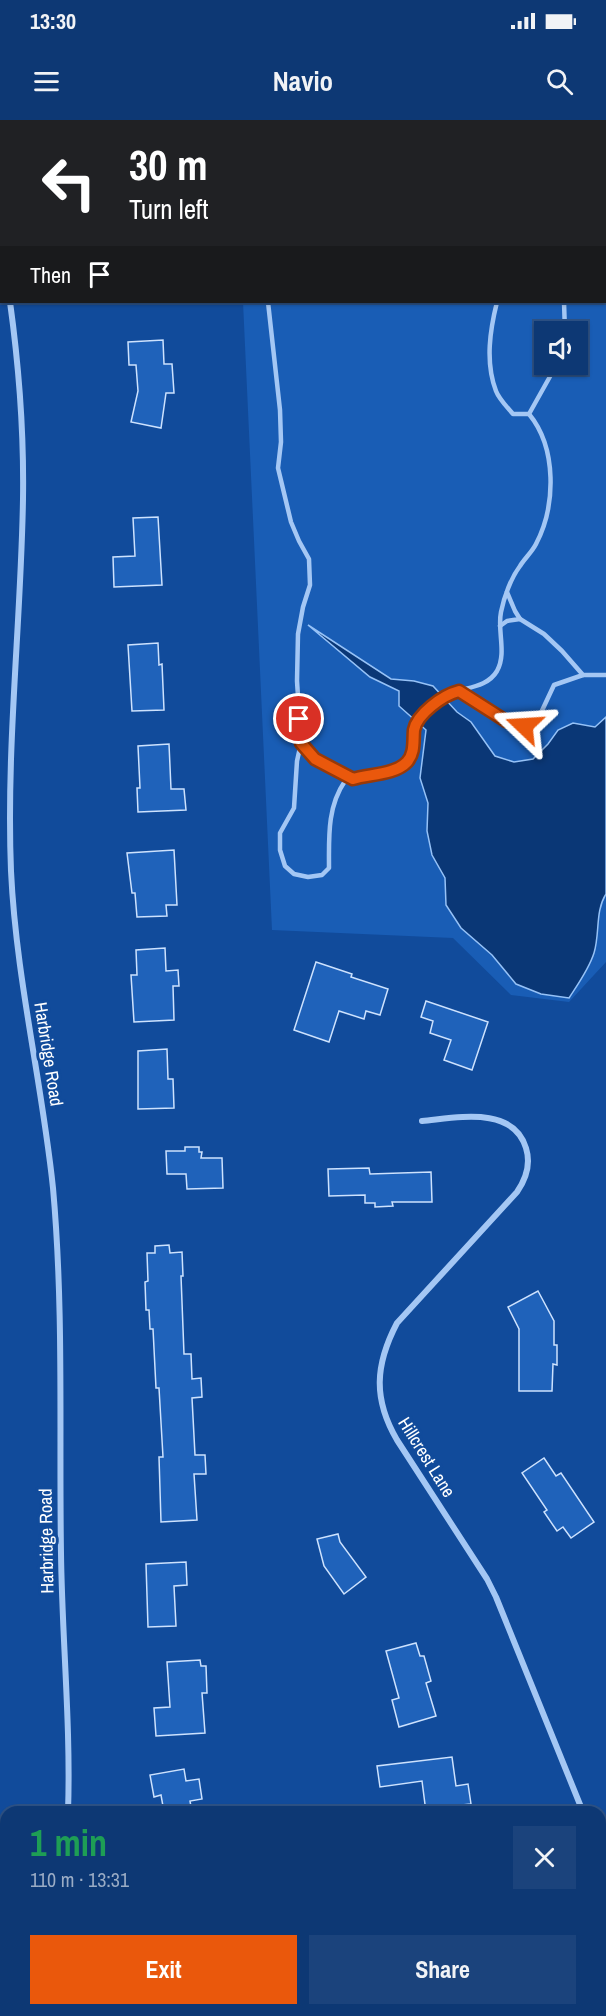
<!DOCTYPE html>
<html lang="en">
<head>
<meta charset="utf-8">
<style>
  body { margin:0; font-family:"Archivo Narrow",sans-serif; background:#1b437c; color:#f1f3f6; height:100vh; display:flex; flex-direction:column; font-size:22px; white-space:nowrap }
  * { box-sizing:border-box; margin:0 }
  p { font-size:20px; color:#9aacc5 }
  .icon { flex:none; width:33px; height:33px; fill:none; stroke:currentColor; stroke-width:2; stroke-linecap:round; stroke-linejoin:round }
  .map { position:relative; flex:1; overflow:hidden }
  .side { position:absolute; left:0px; top:1686px; width:606px; height:210px; display:flex; flex-direction:column; background:#0d3874; border-radius:18px 18px 0 0; box-shadow:0 2px 4px #0004,0 0 0 2px #2d5286 }
  .side>* { flex:none }
  .banner { position:absolute; left:0px; top:0px; width:606px; height:183px; box-shadow:0 2px 4px #0004,0 0 0 2px #2d5286; background:#202124; color:#fff; overflow:hidden }
  .tools { position:absolute; left:534px; top:201px; display:grid; gap:12px }
  .tools a { display:grid; place-items:center; width:54px; height:54px; border-radius:0px; background:#0d3874; box-shadow:0 2px 4px #0004,0 0 0 2px #2d5286; font-size:30px }
  .pin { position:absolute; display:grid; place-items:center; width:51px; height:51px; color:#fff; margin:-26px; border:3px solid #fff; border-radius:50%; box-shadow:0 2px 6px #0007 }
  .me { position:absolute; width:66px; margin:-33px; rotate:290deg; stroke-linejoin:round; filter:drop-shadow(0 0 4px #0008) }
  .turn { display:flex; align-items:center; gap:21px; height:126px; padding:0 30px; font-size:27px }
  .turn .icon { width:78px; height:78px; stroke-width:2.5 }
  .turn b { display:block; font-size:42px; line-height:51px }
  .then { display:flex; align-items:center; height:57px; padding:0 30px; background:#0003; gap:12px; font-size:22px }
  .round { display:grid; place-items:center; flex:none; width:63px; height:63px; border-radius:0px; background:#1b437c }
  .headline { display:flex; align-items:center; justify-content:space-between; height:102px; padding:0 30px }
  h1 { font-size:36px; font-weight:800; line-height:45px; color:#1e9e55 }
  .primary-button { display:flex; gap:12px; margin-top:auto; padding:12px 30px }
  .primary-button a { flex:1; height:69px; border-radius:0px; background:#ea580c; color:#fff; font-size:24px; font-weight:800; line-height:69px; text-align:center }
  .primary-button a+a { background:#1b437c; color:#f1f3f6 }
  .status { display:flex; justify-content:space-between; align-items:center; height:42px; padding:0 30px; background:#0d3874; direction:ltr }
  .status svg { height:16px; fill:currentColor }
  header { display:flex; justify-content:space-between; align-items:center; height:78px; padding:0 30px; background:#0d3874; font-size:27px; font-weight:800 }
  .map>svg:first-child { display:block }
  .green { fill:#195db5; fill-rule:evenodd }
  .water { fill:#0a3776; stroke:#96c2f7; stroke-width:1.5 }
  .building { fill:#1f62ba; stroke:#cde2fe; stroke-width:1.5 }
  .lines { fill:none; stroke-linecap:round; stroke-linejoin:round }
  .service { stroke:#a4c7f4; stroke-width:4.5 }
  .minor { stroke:#a4c7f4; stroke-width:6 }
  .route-casing { stroke:#983908; stroke-width:15 }
  .route { stroke:#ea580c; stroke-width:10 }
  .labels { text-anchor:middle; dominant-baseline:central; stroke-width:6; stroke-linejoin:round; paint-order:stroke }
  .street-label { font-size:18px; fill:#fff; stroke:#114b9b }
</style>
</head>
<body>
<div class="status"><b>13:30</b><svg viewBox="0 0 49 12"><path d="M0 12V9h3v3zM5 12V6h3v6zM10 12V3h3v9zM15 12V0h3v12zM26 1h20v11H26zM47 4h2v5h-2z"/></svg></div>
<header><svg class="icon" aria-label="menu" viewBox="0 0 24 24"><path d="M4 6h16M4 12h16M4 18h16"/></svg>Navio<svg class="icon" aria-label="search" viewBox="0 0 24 24"><circle cx="10" cy="10" r="6"/><path d="M15 15l6 6"/></svg></header>
<div class="map">
<svg width="606" height="1896" viewBox="0 0 606 1896">
  <rect width="100%" height="100%" fill="#114b9b"/>
  <path class="green" d="M234 0H606V842L569 882 511 875 453 818 272 810 243 182H604V2H234ZM544 212H578V244H544Z"/>
  <path class="water" d="M308 505 391 559 414 561 433 566 457 592 471 602 495 636 514 642 533 639 548 624 558 610 573 603 595 607 606 597V774C595 791 600 814 594 833 589 849 578 864 569 878L541 874 516 864 492 835 461 808 446 785 445 758 432 735 427 711 428 683 420 658 426 610 399 586V571L370 557Z"/>
  <g class="building">
    <polygon points="163,220 164,244 172,244 174,273 166,273 161,308 131,302 138,271 136,245 129,245 128,222"/>
    <polygon points="158,397 162,465 114,467 113,437 135,436 133,398"/>
    <polygon points="158,523 159,545 162,544 164,590 132,591 128,525"/>
    <polygon points="169,624 171,669 184,669 186,690 138,692 137,668 140,668 138,626"/>
    <polygon points="174,730 177,785 166,785 167,796 137,797 135,773 132,773 127,733"/>
    <polygon points="165,828 166,851 178,850 179,866 173,866 174,900 134,902 131,855 137,855 136,830"/>
    <polygon points="316,842 352,854 351,857 388,869 380,895 366,891 364,899 339,891 329,922 294,910"/>
    <polygon points="426,881 488,902 472,950 444,940 451,920 430,913 433,901 421,897"/>
    <polygon points="167,929 168,959 173,959 174,988 138,989 138,931"/>
    <polygon points="185,1027 199,1027 199,1032 202,1032 201,1038 222,1038 223,1068 187,1069 186,1054 167,1054 166,1031 185,1031"/>
    <polygon points="369,1048 370,1054 431,1052 432,1082 392,1082 393,1086 375,1087 375,1083 365,1083 365,1075 329,1076 328,1049"/>
    <polygon points="169,1125 170,1133 182,1132 183,1156 181,1156 184,1234 191,1234 192,1259 201,1258 202,1277 192,1278 195,1335 205,1335 206,1354 194,1354 197,1400 161,1402 159,1337 163,1337 159,1268 156,1268 153,1209 150,1209 149,1190 146,1190 145,1162 148,1161 147,1133 155,1133 155,1126"/>
    <polygon points="538,1171 554,1201 554,1225 557,1225 557,1245 553,1244 552,1271 519,1271 519,1209 508,1187"/>
    <polygon points="544,1338 556,1356 561,1353 594,1402 571,1418 563,1407 557,1411 544,1392 547,1390 522,1353"/>
    <polygon points="338,1414 340,1422 366,1457 344,1474 324,1446 317,1419"/>
    <polygon points="186,1442 187,1465 174,1466 176,1506 148,1507 146,1444"/>
    <polygon points="416,1523 420,1536 424,1536 431,1561 426,1563 436,1596 399,1607 392,1580 399,1578 386,1531"/>
    <polygon points="200,1540 201,1546 206,1546 207,1573 202,1573 205,1613 156,1616 154,1588 170,1587 167,1542"/>
    <polygon points="452,1637 456,1666 468,1664 471,1684 453,1686 454,1692 426,1692 422,1661 380,1667 377,1646"/>
    <polygon points="184,1649 186,1661 199,1659 202,1679 190,1681 192,1692 164,1692 161,1675 154,1677 150,1655"/>
  </g>
  <g class="lines">
    <g class="service">
      <polyline points="542,0 542,2"/>
      <polyline points="574,0 575,2"/>
      <polyline points="257,2 257,0"/>
      <path d="M268 182 280 290 281 322 278 348 291 402 299 421 309 439 310 465 303 487 298 514 297 561 301 623 297 641 294 688 280 713V730L285 746 294 754 308 757 322 755 329 748C329 718 327 687 345 661 361 656 394 654 406 643 416 634 412 621 415 609 416 602 425 592 430 587 435 582 443 576 449 574 465 567 487 568 497 551 507 533 497 511 501 492 504 477 511 458 520 446 525 438 532 432 536 424 556 386 557 328 529 294L557 244"/>
      <path d="M497 182C490 210 485 242 496 271 499 279 507 287 513 294H529"/>
      <polyline points="564,182 565,212"/>
      <polyline points="520,499 544,514 562,531 583,555 606,555"/>
      <polyline points="500,506 507,501 520,499 515,491 507,472"/>
      <polyline points="459,571 506,601 524,606 539,597 554,565 583,555"/>
      <polyline points="301,623 315,638 352,658"/>
    </g>
    <g class="minor">
      <polyline points="0,74 2,94"/>
      <path d="M10 182C19 247 24 313 23 379 21 503 6 627 11 751 16 858 42 962 53 1068 64 1190 59 1312 61 1433 62 1519 71 1606 68 1692"/>
      <path d="M422 1001C456 998 513 985 526 1028 531 1044 526 1059 517 1072L397 1203C375 1245 373 1279 397 1320L487 1459 496 1477 583 1692"/>
      <polyline points="600,1731 606,1740"/>
      <polyline points="600,1757 606,1758"/>
      <polyline points="0,1886 6,1877"/>
    </g>
  </g>
  <g class="lines">
    <defs>
      <path id="route" d="M299 599 301 623 315 639 353 659C368 654 395 655 407 642 415 633 413 622 414 610 417 594 443 575 459 571L506 601 524 606"/>
    </defs>
    <use href="#route" class="route-casing"/>
    <use href="#route" class="route"/>
  </g>
  <g class="labels">
    <g class="street-label">
      <text transform="translate(49 934) rotate(81)">Harbridge Road</text>
      <text transform="translate(427 1337) rotate(58)">Hillcrest Lane</text>
      <text transform="translate(46 1421) rotate(-91)">Harbridge Road</text>
    </g>
  </g>
</svg>
<div class="tools">
<a><svg class="icon" aria-label="sound" viewBox="0 0 24 24"><path d="M4 9h4l5-4v14l-5-4H4zM17 9q2 3 0 6"/></svg></a>
</div>
<div class="pin" style="left:299px;top:599px;background:#d93025"><svg class="icon" aria-label="arrive" viewBox="0 0 24 24"><path d="M6 21V4h12l-3 4 3 4H6"/></svg></div>
<svg class="me" style="left:524px;top:606px" viewBox="-20 -20 40 40"><path d="M0-17L14 15 0 8-14 15z" fill="#ea580c" stroke="#fff" stroke-width="4"/></svg>
<div class="banner">
<div class="turn"><svg class="icon" aria-label="left" viewBox="0 0 24 24"><path d="M17 20v-9H6M10 6l-5 5 5 5"/></svg><div><b>30 m</b>Turn left</div></div>
<div class="then">Then<svg class="icon" aria-label="arrive" viewBox="0 0 24 24"><path d="M6 21V4h12l-3 4 3 4H6"/></svg></div>
</div>
<section class="side">
<div class="headline"><div><h1>1 min</h1><p>110 m · 13:31</p></div><a class="round"><svg class="icon" aria-label="close" viewBox="0 0 24 24"><path d="M6 6l12 12M18 6L6 18"/></svg></a></div>
<div class="primary-button"><a>Exit</a><a>Share</a></div>
</section>
</div>
</body>
</html>
